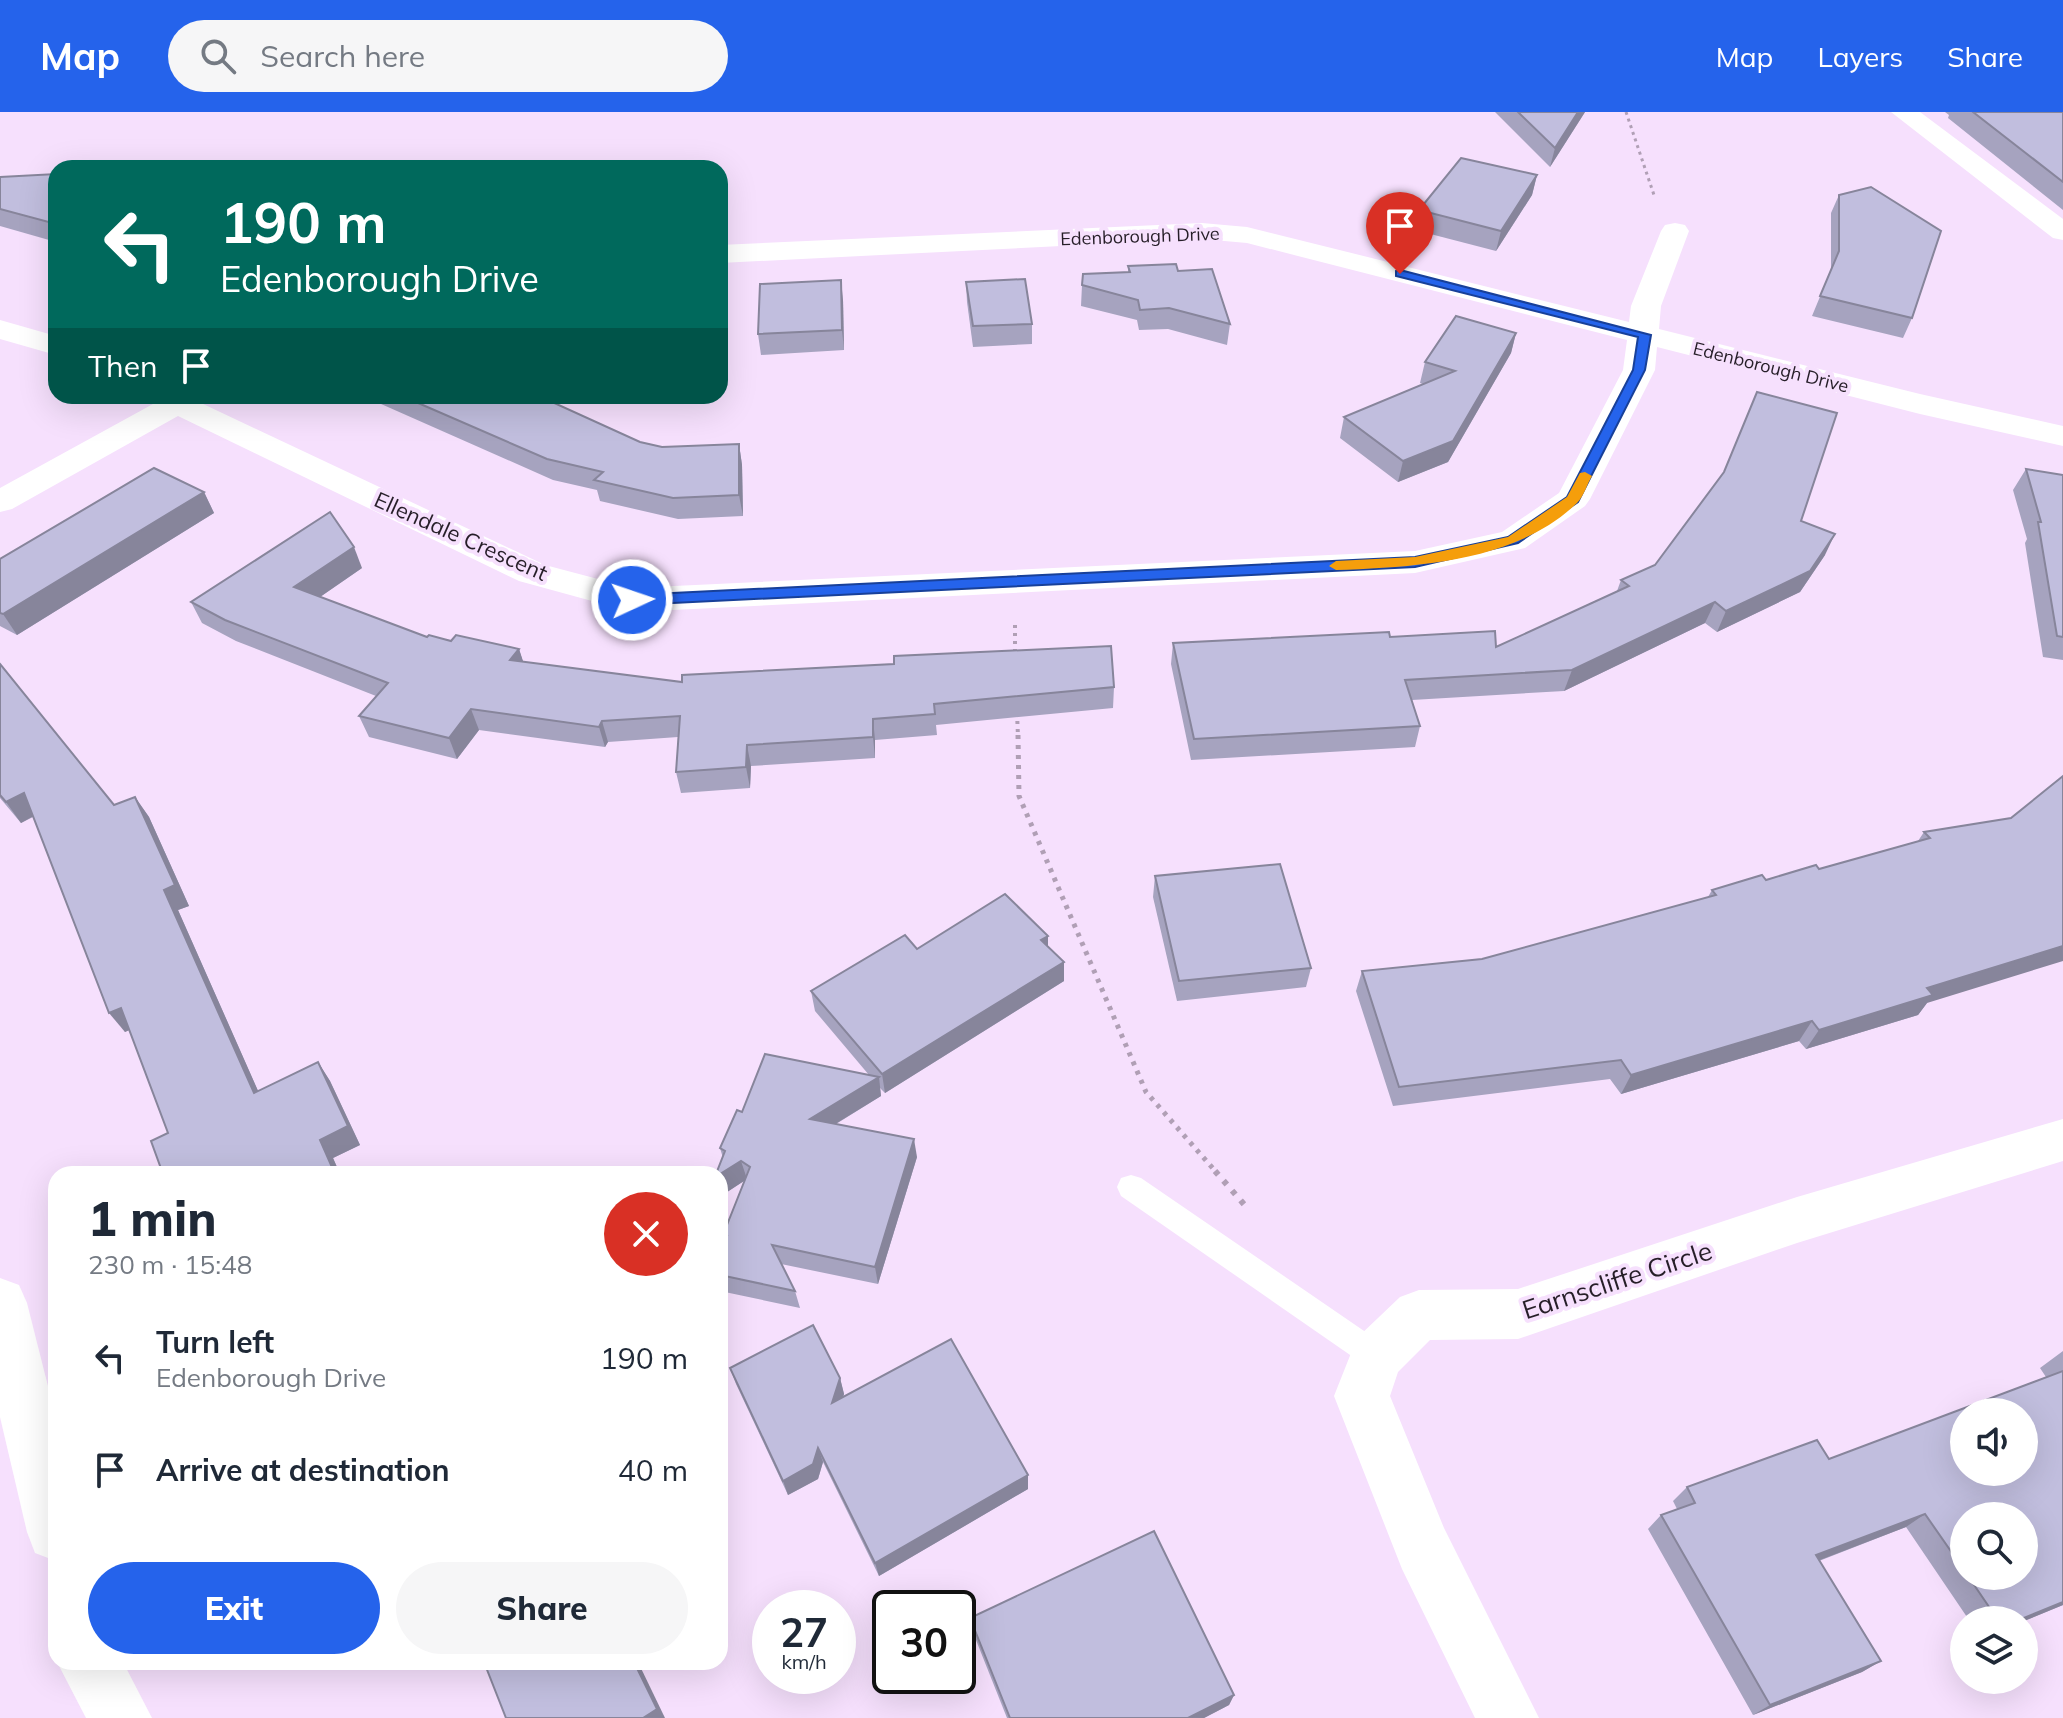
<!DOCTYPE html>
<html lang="en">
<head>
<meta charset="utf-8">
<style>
  body { margin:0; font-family:Mulish,sans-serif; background:#f6f6f7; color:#1f2937; height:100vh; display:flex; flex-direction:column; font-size:30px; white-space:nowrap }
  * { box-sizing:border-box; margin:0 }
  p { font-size:26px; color:#747a83 }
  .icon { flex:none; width:44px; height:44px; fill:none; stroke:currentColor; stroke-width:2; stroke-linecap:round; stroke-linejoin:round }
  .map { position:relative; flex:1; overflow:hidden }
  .details { position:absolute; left:48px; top:1054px; width:680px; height:504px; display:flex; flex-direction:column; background:#fff; border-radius:24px; box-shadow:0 8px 32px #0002 }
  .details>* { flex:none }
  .banner { position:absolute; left:48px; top:48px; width:680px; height:244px; border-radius:24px; box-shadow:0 8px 32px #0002; background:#00695c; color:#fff; overflow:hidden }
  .controls { position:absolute; left:1950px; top:1286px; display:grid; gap:16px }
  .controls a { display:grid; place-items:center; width:88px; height:88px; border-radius:50%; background:#fff; box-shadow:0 8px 32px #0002; font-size:40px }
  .speed { position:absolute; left:752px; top:1478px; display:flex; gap:16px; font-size:40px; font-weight:700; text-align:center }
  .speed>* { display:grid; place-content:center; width:104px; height:104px; border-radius:50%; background:#fff; box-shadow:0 8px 32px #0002; line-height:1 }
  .speed small { font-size:20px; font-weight:400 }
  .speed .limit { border:4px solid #111; border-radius:12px; background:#fff; color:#111 }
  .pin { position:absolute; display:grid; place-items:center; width:68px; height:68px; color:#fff; margin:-82px -34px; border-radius:50% 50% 50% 0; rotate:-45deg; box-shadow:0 0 8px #0007 }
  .pin .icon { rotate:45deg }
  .me { position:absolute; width:88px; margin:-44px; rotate:87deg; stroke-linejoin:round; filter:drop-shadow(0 0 6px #0008) }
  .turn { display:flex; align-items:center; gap:28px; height:168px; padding:0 40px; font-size:36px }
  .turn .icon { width:104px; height:104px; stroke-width:2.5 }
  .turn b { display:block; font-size:56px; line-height:68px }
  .then { display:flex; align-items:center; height:76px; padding:0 40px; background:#0003; gap:16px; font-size:30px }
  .round { display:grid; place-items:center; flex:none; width:84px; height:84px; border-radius:42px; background:#f6f6f7 }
  .headline { display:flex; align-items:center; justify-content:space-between; height:136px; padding:0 40px }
  h1 { font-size:48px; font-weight:800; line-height:60px }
  .primary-button { display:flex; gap:16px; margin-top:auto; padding:16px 40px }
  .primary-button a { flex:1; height:92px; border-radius:48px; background:#2563eb; color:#fff; font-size:32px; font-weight:800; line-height:92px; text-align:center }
  .primary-button a+a { background:#f6f6f7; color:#1f2937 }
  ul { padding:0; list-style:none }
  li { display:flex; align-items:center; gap:24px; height:112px; padding:0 40px }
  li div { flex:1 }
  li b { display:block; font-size:30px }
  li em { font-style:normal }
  header { display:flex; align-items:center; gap:48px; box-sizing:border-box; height:112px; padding:0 40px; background:#2563eb; color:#fff }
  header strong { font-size:38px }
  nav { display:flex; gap:44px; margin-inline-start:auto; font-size:28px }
  .search { width:560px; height:72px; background:#f6f6f7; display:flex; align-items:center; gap:20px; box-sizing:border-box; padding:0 28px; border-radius:44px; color:#747a83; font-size:30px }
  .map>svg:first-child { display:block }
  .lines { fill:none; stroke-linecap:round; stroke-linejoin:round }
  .path-far3 { stroke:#b09fb5; stroke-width:3; stroke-dasharray:3 4; stroke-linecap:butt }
  .path-far2 { stroke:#b09fb5; stroke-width:4; stroke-dasharray:3 5; stroke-linecap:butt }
  .path-far1 { stroke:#b09fb5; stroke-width:5; stroke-dasharray:4 6; stroke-linecap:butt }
  .path { stroke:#b09fb5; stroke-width:6; stroke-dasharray:5 8; stroke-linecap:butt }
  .lane { fill:#fff; fill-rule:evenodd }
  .street { fill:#fff; fill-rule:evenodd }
  .wall { fill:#a6a3bf; fill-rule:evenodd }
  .shaded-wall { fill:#87859b }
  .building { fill:#c1bede; stroke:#87859b; stroke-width:2; fill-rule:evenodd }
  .route { fill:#2563eb; stroke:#184099; stroke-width:2 }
  .slow { fill:#f59e0b }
  .labels { text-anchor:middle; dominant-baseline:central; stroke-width:8; stroke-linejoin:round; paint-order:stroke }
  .far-street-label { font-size:18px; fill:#261e28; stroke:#f6e0fd }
  .street-label { font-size:22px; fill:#261e28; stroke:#f6e0fd }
  .near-street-label { font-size:26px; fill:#261e28; stroke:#f6e0fd }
</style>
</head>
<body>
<header>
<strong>Map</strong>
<div class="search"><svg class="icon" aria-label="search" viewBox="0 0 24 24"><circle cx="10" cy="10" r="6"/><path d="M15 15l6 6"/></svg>Search here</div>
<nav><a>Map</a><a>Layers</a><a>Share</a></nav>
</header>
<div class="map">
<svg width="2063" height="1606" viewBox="0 0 2063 1606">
  <rect width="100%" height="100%" fill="#f6e0fd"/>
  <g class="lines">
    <polyline class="path-far3" points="1626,0 1655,86"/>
    <g class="path-far2">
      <polyline points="1015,513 1015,543"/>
      <polyline points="1017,601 1018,625"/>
    </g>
    <polyline class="path-far1" points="1018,623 1019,684 1146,980 1217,1061"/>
    <polyline class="path" points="1215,1059 1249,1098"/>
    <polygon class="lane" points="1131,1063 1141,1066 1386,1234 1391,1244 1386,1254 1376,1258 1366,1254 1121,1084 1117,1075 1121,1066"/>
    <g class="street">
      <polygon points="1891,0 1920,0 2063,107 2063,128 2053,126"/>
      <polygon points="1202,111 1247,115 1629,210 1631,194 1661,119 1665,113 1675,111 1685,113 1689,119 1661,194 1659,217 1920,282 2063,314 2063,334 1920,302 1657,235 1655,258 1590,387 1585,394 1525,436 1415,461 632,500 519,469 178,304 12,397 0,400 0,376 153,292 146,284 206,284 201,291 545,453 632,476 1415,439 1502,420 1559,381 1623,258 1627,228 1247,131 1202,127 720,151 720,133"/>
      <polygon points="0,208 56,224 56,243 0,227"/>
      <polygon points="2063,1007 2063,1049 1797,1131 1518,1227 1430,1228 1398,1260 1390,1284 1444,1416 1539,1606 1475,1606 1402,1457 1334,1284 1357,1226 1400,1185 1419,1178 1518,1177 1797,1085"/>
      <polygon points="0,1166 19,1173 27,1191 56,1306 56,1449 35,1441 27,1420 0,1305"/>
      <polygon points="57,1550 123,1550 152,1606 86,1606"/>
    </g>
  </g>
  <g class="wall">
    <polygon points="1495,0 1585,0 1550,55"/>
    <polygon points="1945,0 2063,0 2063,98 1948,6 1949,3"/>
    <polygon points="56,62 56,130 0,114 0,65"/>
    <polygon points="1537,63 1532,83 1496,139 1415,118 1419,98"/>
    <polygon points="1839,83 1912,206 1903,226 1812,204 1831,158 1831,101"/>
    <polygon points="1128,154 1178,159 1230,212 1227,233 1168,217 1139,218 1137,208 1081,194 1082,173 1128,160"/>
    <polygon points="966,170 1032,212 1032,232 973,235 967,190"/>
    <polygon points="843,188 844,238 761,243 758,222"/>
    <polygon points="1516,221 1511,241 1448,350 1398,370 1340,326 1344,305 1423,272 1420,271 1425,250"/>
    <polygon points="363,284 539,284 640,330 662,335 739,332 742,353 743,404 678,407 600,389 597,378 553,368"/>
    <polygon points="2026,357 2063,363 2063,548 2043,545 2025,431 2027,427 2013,378"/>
    <polygon points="204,380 214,401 17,523 0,514 0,447"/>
    <polygon points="1801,409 1825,443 1800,480 1717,520 1705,511 1564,579 1412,588 1420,614 1415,635 1191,648 1171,552 1173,531 1390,525 1496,535 1617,479 1621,468"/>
    <polygon points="362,456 320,485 427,525 519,537 523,550 682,570 1114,575 1113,596 936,613 937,623 875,628 875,646 751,654 750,676 681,681 676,660 678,625 608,630 605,635 479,618 457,647 369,625 359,604 376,584 236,529 202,511 191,490"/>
    <polygon points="0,552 114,693 135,685 149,705 189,794 178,798 258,979 318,950 330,969 360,1033 333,1046 340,1062 163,1062 168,1021 129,918 125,920 33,705 21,711 0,686"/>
    <polygon points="2011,706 1927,891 1918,903 1806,937 1799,929 1621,982 1610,967 1393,994 1356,879 1362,859 1482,847 1708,785 1712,778 1819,757 1918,729 1924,720"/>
    <polygon points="1155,764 1311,856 1306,875 1177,889 1153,785"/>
    <polygon points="1048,824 1048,834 1064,869 885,981 880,976 881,984 836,1012 917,1045 878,1172 781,1152 795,1179 800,1196 720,1179 720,1143 725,1129 723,1123 744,1069 721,1084 720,1062 723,1046 720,1036 742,1000 869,963 815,899 811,879 917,837"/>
    <path d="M2063 1239V1493L2024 1509 1969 1508 1906 1415 1819 1449 1881 1549 1862 1560 1753 1603 1648 1417 1661 1403 1677 1397 1673 1389 1687 1375 1829 1347 2046 1265 2040 1256ZM1964 1404 2024 1464H1964Z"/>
    <polygon points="730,1256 840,1266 844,1282 843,1285 1028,1377 879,1464 823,1350 818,1367 788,1383 736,1272"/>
    <polygon points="970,1506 1234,1583 1229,1593 1204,1606 1007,1606 972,1518"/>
  </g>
  <g class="shaded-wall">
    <polygon points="1578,0 1585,0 1550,55 1555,36"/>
    <polygon points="1537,63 1532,83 1496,139 1501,119"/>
    <polygon points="841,168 843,188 844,238 842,218"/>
    <polygon points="1516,221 1511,241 1448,350 1398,370 1403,349"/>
    <polygon points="739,332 742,353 743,404 739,383"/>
    <polygon points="204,380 214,401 17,523 3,502"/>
    <polygon points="1835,422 1825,443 1800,480 1717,520 1726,499"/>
    <polygon points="354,435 362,456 304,496 294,475"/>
    <polygon points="1715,490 1705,511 1564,579 1572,558"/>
    <polygon points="519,537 526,558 510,548"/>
    <polygon points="471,597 479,618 457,647 449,626"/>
    <polygon points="873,607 875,628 875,646 873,625"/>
    <polygon points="602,609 608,630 605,635 599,615"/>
    <polygon points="747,633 751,654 750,676 746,655"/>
    <polygon points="24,681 39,701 21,711 6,690"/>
    <polygon points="135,685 149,705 189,794 178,798 267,999 254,981 164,778"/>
    <polygon points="1048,824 1048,844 1041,828"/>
    <polygon points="2063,834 2063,849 1927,891 1918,903 1806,937 1819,918 1927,876"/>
    <polygon points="1064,850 1064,869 885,981 882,962"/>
    <polygon points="121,896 136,915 125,920 109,901"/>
    <polygon points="1812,909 1799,929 1621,982 1631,963"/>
    <polygon points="318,950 330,969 360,1033 333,1046 340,1062 335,1062 320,1028"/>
    <polygon points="879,965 881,984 814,1025 810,1007"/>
    <polygon points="914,1027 917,1045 878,1172 875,1155"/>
    <polygon points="741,1049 747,1067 721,1084 720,1062"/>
    <polygon points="840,1266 844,1282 836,1306 832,1291"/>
    <polygon points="818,1336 823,1350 818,1367 788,1383 783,1369"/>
    <polygon points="1028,1363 1028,1377 879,1464 875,1451"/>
    <polygon points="1925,1402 1906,1415 1799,1456 1816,1443"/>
    <polygon points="2063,1490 2063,1493 2024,1509 2019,1508"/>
    <polygon points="1881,1549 1862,1560 1753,1603 1770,1593"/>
    <polygon points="634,1550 638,1550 665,1606 643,1606"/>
    <polygon points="1234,1583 1229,1593 1204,1606 1188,1606"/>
  </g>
  <g class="building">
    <polygon points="1518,0 1578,0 1555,36"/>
    <polygon points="1973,0 2063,0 2063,70"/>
    <polygon points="1461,46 1537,63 1501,119 1419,98"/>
    <polygon points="56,62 56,112 0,97 0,65"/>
    <polygon points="1871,75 1941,119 1912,206 1820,184 1839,139 1839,83"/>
    <polygon points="1176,152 1178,159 1212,157 1230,212 1169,196 1140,198 1138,188 1082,173 1083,162 1130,160 1128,154"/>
    <polygon points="1025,167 1032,212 973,214 966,170"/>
    <polygon points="841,168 842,218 758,222 760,172"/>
    <polygon points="1456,204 1516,221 1453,329 1403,349 1344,305 1455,259 1425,250"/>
    <polygon points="1757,280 1837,301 1801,409 1835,422 1810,459 1726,499 1715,490 1572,558 1405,568 1420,614 1194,627 1173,531 1389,520 1390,525 1495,519 1496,535 1629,474 1621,468 1655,453 1724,360"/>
    <polygon points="402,284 539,284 640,330 662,335 739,332 739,383 673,386 594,368 603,360 547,347"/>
    <polygon points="154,356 204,380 3,502 0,501 0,447"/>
    <polygon points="2026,357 2063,363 2063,525 2057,524 2038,410 2041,410"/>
    <polygon points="330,400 354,435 294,475 427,525 429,523 451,529 456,523 519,537 510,548 682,570 682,563 894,552 894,544 1111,534 1114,575 934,592 935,602 873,607 873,625 747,633 746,655 676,660 680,604 602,609 599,615 471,597 449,626 359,604 388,571 225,508 191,490"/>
    <polygon points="0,552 114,693 135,685 175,773 164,778 254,981 318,950 348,1014 320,1028 335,1062 163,1062 151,1029 168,1021 121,896 109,901 24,681 6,690 0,683"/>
    <polygon points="2063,664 2063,834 1927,876 1933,883 1819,918 1812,909 1631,963 1621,948 1399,975 1362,859 1482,847 1716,783 1712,778 1762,763 1766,768 1816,753 1819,757 1930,726 1924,720 2011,706"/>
    <polygon points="1280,752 1311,856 1179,869 1155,764"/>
    <polygon points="1005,782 1048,824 1041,828 1064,850 882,962 811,879 905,823 917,837"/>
    <polygon points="765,942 879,965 810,1007 914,1027 875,1155 772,1133 795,1179 720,1163 720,1143 727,1124 723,1123 750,1055 741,1049 720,1062 716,1062 725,1039 720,1036 737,998 742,1000"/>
    <polygon points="813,1213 840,1266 832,1291 951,1227 1028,1363 875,1451 818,1336 813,1352 783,1369 730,1256"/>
    <path d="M2063 1259V1490L2019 1508H1998L1968 1464H2024V1404H1964V1458L1925 1402 1816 1443 1881 1549 1770 1593 1661 1403 1695 1391 1687 1375 1817 1328 1829 1347ZM1964 1300H2024V1360H1964Z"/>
    <polygon points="1154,1419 1234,1583 1188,1606 1010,1606 970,1506"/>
    <polygon points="484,1550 634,1550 657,1597 643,1606 506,1606"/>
  </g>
  <polygon class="route" points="1400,158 1651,223 1645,258 1578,390 1518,431 1415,455 632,493 625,488 632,483 1415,445 1508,425 1567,385 1633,258 1638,225 1396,164 1396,159"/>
  <path class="slow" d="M1585 360 1592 364C1587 372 1584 384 1577 391 1516 450 1416 455 1336 458L1329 454 1336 449 1415 445 1508 425 1567 385 1580 361Z"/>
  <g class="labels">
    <g class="far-street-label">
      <text transform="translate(1140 124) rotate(-2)">Edenborough Drive</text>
      <text transform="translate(1771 255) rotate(14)">Edenborough Drive</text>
    </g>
    <g class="street-label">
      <text transform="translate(461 424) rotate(24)">Ellendale Crescent</text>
    </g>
    <g class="near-street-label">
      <text transform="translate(1617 1168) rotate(-18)">Earnscliffe Circle</text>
    </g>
  </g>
</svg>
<div class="controls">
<a><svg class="icon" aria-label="sound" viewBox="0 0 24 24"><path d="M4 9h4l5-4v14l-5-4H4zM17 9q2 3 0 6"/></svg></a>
<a><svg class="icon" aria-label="search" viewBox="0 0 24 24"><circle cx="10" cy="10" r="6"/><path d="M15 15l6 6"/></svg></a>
<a><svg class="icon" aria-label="layers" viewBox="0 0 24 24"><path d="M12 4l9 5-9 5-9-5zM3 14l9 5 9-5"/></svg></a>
</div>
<div class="speed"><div>27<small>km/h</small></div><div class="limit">30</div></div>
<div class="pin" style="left:1400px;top:162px;background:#d93025"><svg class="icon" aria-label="arrive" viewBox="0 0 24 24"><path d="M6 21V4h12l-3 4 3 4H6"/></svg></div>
<svg class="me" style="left:632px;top:488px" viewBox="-20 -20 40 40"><circle r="17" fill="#2563eb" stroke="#fff" stroke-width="3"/><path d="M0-11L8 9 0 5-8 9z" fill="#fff"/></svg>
<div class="banner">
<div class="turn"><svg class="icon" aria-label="left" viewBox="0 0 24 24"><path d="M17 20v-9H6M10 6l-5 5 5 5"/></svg><div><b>190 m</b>Edenborough Drive</div></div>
<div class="then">Then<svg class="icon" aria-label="arrive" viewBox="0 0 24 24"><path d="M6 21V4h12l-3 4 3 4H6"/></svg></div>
</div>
<section class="details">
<div class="headline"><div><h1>1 min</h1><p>230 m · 15:48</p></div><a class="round" style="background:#d93025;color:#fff"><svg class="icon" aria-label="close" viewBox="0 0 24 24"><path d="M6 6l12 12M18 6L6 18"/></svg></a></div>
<ul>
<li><svg class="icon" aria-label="left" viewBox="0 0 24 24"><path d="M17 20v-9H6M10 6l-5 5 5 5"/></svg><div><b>Turn left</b><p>Edenborough Drive</p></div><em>190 m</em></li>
<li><svg class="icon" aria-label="arrive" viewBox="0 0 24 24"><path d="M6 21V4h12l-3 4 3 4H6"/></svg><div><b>Arrive at destination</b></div><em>40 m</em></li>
</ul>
<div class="primary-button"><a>Exit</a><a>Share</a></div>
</section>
</div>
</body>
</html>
